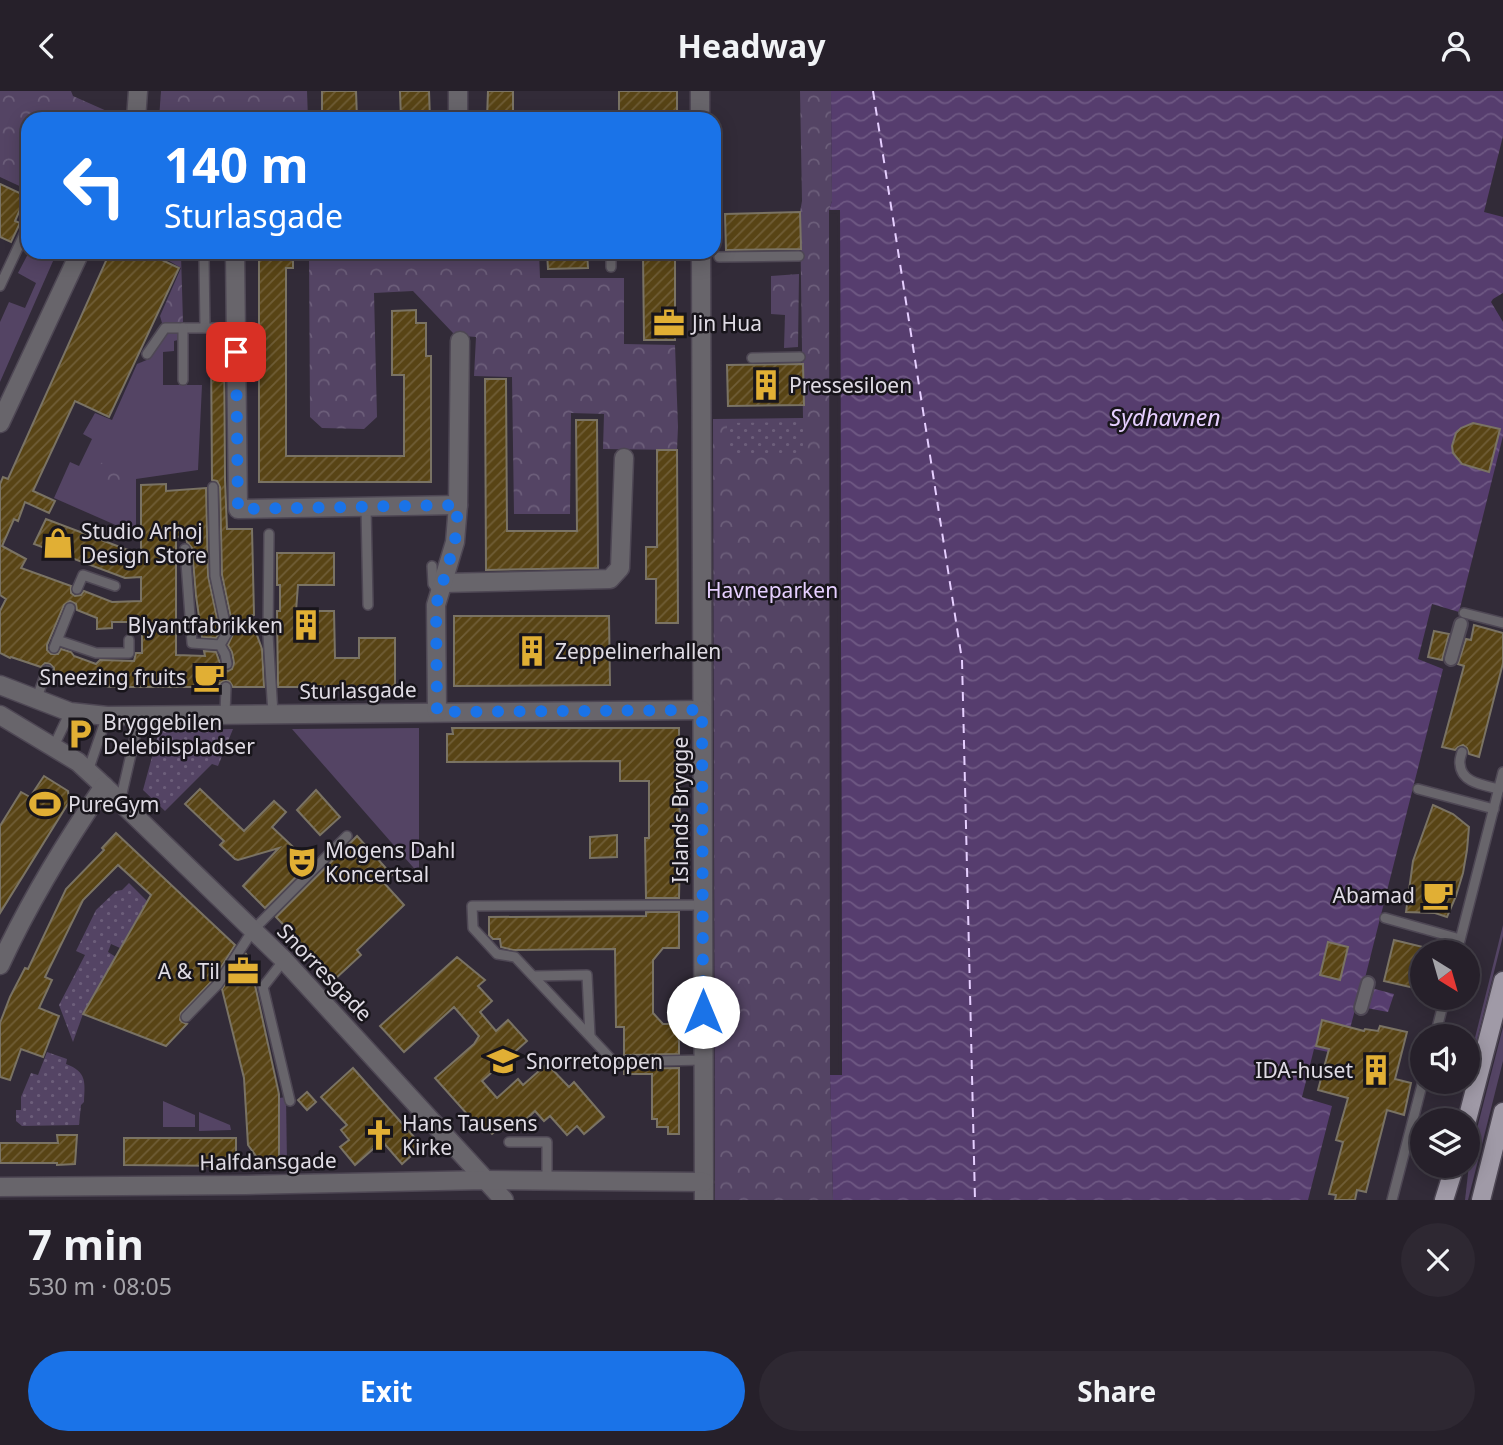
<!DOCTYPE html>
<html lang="en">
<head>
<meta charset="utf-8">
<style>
  body { margin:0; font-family:"Noto Sans",sans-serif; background:#2e2832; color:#f1f3f6; height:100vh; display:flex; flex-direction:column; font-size:26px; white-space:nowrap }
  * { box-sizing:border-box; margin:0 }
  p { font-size:23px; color:#a4a3a8 }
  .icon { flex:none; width:38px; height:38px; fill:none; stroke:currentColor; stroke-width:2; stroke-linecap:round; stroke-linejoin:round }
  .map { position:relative; height:1109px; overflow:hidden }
  .panel { display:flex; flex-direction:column; background:#26202a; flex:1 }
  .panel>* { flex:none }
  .banner { position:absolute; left:21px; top:21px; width:700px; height:147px; border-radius:21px; box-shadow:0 4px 18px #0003,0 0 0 2px #423e47; background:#1a73e8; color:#fff; overflow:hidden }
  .needle { width:46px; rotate:143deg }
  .controls { position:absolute; left:1410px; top:849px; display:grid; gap:14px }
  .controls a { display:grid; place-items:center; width:70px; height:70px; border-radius:50%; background:#26202a; box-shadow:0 4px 18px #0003,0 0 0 2px #423e47; font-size:35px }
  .pin { position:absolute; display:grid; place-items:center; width:60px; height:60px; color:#fff; margin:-30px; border-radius:14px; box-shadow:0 4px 10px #0006 }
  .me { position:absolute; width:77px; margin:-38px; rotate:0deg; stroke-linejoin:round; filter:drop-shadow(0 0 5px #0008) }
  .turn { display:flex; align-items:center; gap:24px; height:147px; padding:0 28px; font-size:32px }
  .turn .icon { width:91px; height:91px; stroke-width:2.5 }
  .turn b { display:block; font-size:49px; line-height:60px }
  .round { display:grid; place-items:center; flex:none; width:74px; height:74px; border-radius:37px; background:#2e2832 }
  .head { display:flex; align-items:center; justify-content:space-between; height:119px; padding:0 28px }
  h1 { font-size:42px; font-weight:700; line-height:52px }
  .cta { display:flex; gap:14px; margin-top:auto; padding:14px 28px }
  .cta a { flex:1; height:80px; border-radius:42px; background:#1a73e8; color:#fff; font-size:28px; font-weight:700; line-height:80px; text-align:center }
  .cta a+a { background:#2e2832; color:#f1f3f6 }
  header { display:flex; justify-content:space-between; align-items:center; height:91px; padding:0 28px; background:#26202a; font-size:32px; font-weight:700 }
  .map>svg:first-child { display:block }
  .grass { fill:#544464 }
  .forest { fill:url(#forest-crowns) }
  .garden { fill:url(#garden-dots) }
  .water { fill:url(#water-waves) }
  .pier { fill:#322b38 }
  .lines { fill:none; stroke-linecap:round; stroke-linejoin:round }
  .ferry { stroke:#e6cfff; stroke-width:2; stroke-dasharray:9 7; stroke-linecap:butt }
  .building { fill:url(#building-hatch); stroke:#7a7364; stroke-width:2; fill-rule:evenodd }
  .service-casing { stroke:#4e4754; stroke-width:12 }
  .pedestrian-casing { stroke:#4e4754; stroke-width:16 }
  .minor-casing { stroke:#4e4754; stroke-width:21 }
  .tertiary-casing { stroke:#4e4754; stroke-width:21 }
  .primary-casing { stroke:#4e4754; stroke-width:21 }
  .service { stroke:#68656b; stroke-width:9 }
  .pedestrian { stroke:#68656b; stroke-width:12 }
  .minor { stroke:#68656b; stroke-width:18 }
  .tertiary { stroke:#68656b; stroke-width:18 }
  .primary { stroke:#a09aa7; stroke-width:18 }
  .route { stroke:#1a73e8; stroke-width:12; stroke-dasharray:0 21.6 }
  .labels { text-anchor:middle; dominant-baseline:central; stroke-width:5; stroke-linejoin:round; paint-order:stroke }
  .poi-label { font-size:21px; fill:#e0dce5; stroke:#18151b; text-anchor:start }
  .park-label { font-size:21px; fill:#e6cfff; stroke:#18151b }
  .street-label { font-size:21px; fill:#e0dce5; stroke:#18151b }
  .water-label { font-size:23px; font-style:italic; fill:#e6cfff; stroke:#18151b }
</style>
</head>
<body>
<header><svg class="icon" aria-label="back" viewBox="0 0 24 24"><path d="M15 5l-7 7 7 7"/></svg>Headway<svg class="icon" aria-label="person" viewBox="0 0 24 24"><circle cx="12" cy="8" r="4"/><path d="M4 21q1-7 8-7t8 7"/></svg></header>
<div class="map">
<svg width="1503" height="1109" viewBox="0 0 1503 1109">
  <defs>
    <pattern id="forest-crowns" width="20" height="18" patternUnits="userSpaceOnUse" patternTransform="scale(1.75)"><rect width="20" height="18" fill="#544464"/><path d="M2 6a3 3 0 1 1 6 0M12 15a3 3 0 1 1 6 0" fill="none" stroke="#6c5e7a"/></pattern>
    <pattern id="garden-dots" width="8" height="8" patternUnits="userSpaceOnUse" patternTransform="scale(1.75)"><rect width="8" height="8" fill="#544464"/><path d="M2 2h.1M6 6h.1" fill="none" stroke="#6c5e7a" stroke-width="1.8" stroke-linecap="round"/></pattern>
    <pattern id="water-waves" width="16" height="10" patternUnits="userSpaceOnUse" patternTransform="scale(1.75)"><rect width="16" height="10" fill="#563d6e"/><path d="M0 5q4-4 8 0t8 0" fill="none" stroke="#6e5883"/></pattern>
    <pattern id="building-hatch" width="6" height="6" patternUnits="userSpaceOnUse" patternTransform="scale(1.75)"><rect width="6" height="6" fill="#584415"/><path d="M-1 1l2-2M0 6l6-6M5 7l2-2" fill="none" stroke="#705e37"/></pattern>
  </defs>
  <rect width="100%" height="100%" fill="#322b38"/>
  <g class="grass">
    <polygon points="29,161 57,161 0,291 0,231 9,211 25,217 36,192 18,182"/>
    <polygon points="178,242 178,249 174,250 174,260 163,261 163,294 202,294 198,379 136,388 136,443 54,407 70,371 79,375 92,348 83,343 95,322 112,329 137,273 149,268 167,243"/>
    <polygon points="419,637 419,783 292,638"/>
    <polygon points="1503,834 1503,845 1468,985 1468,975"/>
    <polygon points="1503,936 1503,970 1468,1109 1465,1109 1470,1065"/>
    <polygon points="286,1006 287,1072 279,1072 279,1007"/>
    <polygon points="163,1010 195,1024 195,1036 163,1036"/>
    <polygon points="199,1021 230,1034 231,1039 199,1040"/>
  </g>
  <g class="forest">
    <polygon points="0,0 71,0 73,5 118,25 117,28 28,28 28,99 0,86"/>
    <polygon points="161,0 307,0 308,28 159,28"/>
    <polygon points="800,0 831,0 832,110 829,119 830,984 833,1109 715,1109 713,328 803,327 800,121 802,110"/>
    <polygon points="169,161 203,161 203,163 181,164 183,231 162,232 160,225 181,177 166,168"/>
    <polygon points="309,161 539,161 540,187 624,187 624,253 675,254 678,336 677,359 603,358 604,323 571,322 570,423 514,423 512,286 474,285 476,246 464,245 453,242 413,200 374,202 377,326 364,338 322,337 310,326"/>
    <polygon points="799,183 798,256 784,257 785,224 771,223 771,185"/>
    <path d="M107 370C120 372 121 380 124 392L119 404 110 406 101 398 96 380 101 372Z"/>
  </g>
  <g class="garden">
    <polygon points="803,331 803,364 727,364 727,332"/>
    <polygon points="233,638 218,675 212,673 165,720 143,699 159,640"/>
    <polygon points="129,792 147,810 120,857 111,853 108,861 116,866 83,923 73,951 59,914 85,864 76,860 96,819 116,800 122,799"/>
    <path d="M47 961 67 968 66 973C87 981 85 991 84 1011L81 1014 79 1034 22 1035 16 1030V1019H21V1006L31 982 38 984Z"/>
  </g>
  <polygon class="water" points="831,0 1503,0 1503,45 1484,121 1503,126 1503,202 1493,208 1491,211 1503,231 1503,345 1459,521 1432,513 1418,568 1443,578 1363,895 1394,903 1388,921 1356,915 1343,964 1314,958 1302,1006 1332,1015 1308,1109 833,1109 830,984 842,984 840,120 829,119 832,110"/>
  <polygon class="pier" points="829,119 840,119 842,984 830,984 830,981 839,981 837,123 829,122"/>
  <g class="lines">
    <polyline class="ferry" points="873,0 962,569 975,1109"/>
  </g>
  <g class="building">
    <polygon points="322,0 356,0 357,28 322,28"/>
    <polygon points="400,0 429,0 430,28 401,28"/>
    <polygon points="488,0 513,0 513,28 487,28"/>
    <polygon points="619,0 677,0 677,28 641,28 641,25 619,25"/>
    <polygon points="0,93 26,105 15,130 20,132 11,151 0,146"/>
    <polygon points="800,121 801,158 726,159 725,123"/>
    <path d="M110 161H145L179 177 109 326 75 310 33 400 55 410 49 422 25 411 18 430 14 428 2 455 26 468 21 477 71 495V502L75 505 81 504 84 500 112 511 141 510V486L125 487 34 453 46 428 141 464V394L166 393V400L206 397 208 485 220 541 216 547 202 546 196 505 192 457 187 451 186 445 176 446V564L205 565 204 560 216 561 222 578 228 580 232 578 234 572 232 561 228 554 234 541 222 484 220 396 217 390 212 389 211 254H208V244H224L225 389 227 438H252L254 524 250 525 262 558 264 596H233L230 591 226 589 220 592 219 596H112L82 593V592L54 581V577L50 573 45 572 41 576 11 566 10 567 0 562V520L6 508 0 504V393L3 386 8 388ZM70 510 76 513 77 519 97 527V538L112 537V531H142V562H136L134 570 100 569 96 573 74 565 71 561 61 558 58 563H51L47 559V554L64 514Z"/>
    <polygon points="259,161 293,161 293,177 286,177 286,365 404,365 404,284 392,284 392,220 416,219 416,232 426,232 426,265 431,265 431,391 259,391"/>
    <polygon points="547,161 587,161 588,177 548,178"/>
    <polygon points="643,161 675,161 675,249 644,249"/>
    <polygon points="803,273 804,314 728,315 727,274"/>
    <polygon points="485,288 506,288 507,440 577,440 576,329 597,329 598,477 486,479"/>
    <polygon points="1473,332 1500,338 1489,381 1462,373 1453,362 1452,355 1456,342 1461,337"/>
    <polygon points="657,359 677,359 678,532 656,532 656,488 646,488 646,456 657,456"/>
    <polygon points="277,462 334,462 334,494 298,494 296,520 334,520 335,567 359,567 359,547 395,547 395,596 278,596 277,520 280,520 280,494 277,494"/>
    <polygon points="454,525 609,525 610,594 454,595"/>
    <polygon points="1474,534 1503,542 1503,572 1479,666 1469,663 1467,657 1463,654 1458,656 1455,659 1442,656 1464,575 1458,573 1466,548 1471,549"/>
    <polygon points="1434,540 1449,543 1442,569 1428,566"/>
    <polygon points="452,637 679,637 680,760 679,807 646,807 645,747 649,747 649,690 620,690 620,670 447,671 447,643 453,643"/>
    <polygon points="44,685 68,700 69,711 0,822 0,735 21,701 30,706"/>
    <polygon points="200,698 244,740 274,710 286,721 272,736 310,772 265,817 243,795 279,757 238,769 235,768 220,754 224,750 185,713"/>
    <polygon points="316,699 340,726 320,744 297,719"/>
    <polygon points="1433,714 1453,723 1469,736 1467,759 1463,782 1456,805 1447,826 1435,822 1406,821 1413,770"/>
    <polygon points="116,742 235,854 213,889 181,922 180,929 182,931 187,933 166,955 83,923 151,804 118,774 83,809 45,886 52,889 39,917 59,925 43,966 21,958 10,989 0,986 0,932 10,906 25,877 28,878 66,798 104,759 102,757"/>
    <polygon points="617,744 617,766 590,767 590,746"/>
    <polygon points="357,745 392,784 384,792 404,814 357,859 361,864 335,888 276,826"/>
    <polygon points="646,821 679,821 679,857 663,857 653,869 653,922 663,933 679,933 679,963 624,964 624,936 616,936 615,858 513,859 501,856 500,848 493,848 489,844 489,826 646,825"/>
    <polygon points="1394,849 1423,856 1423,899 1384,890"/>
    <polygon points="1328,851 1348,856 1340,889 1320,884"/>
    <polygon points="246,863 249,867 279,1003 279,1072 261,1072 248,1054 244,987 222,898"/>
    <polygon points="457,866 485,889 478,895 492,910 480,921 496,940 508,929 527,950 482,990 497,1007 518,988 523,994 547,973 569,996 574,991 604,1026 584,1043 577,1035 567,1044 550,1025 544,1030 535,1020 521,1033 516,1028 502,1040 499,1037 492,1043 487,1038 483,1041 435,987 474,953 479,945 454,916 404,961 380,935"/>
    <polygon points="1322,929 1364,940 1365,938 1378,940 1380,935 1407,941 1395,988 1411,992 1404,1024 1387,1019 1366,1101 1357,1099 1355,1109 1335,1109 1336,1104 1329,1103 1343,1051 1336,1049 1348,1007 1318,999 1329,958 1316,955"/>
    <polygon points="353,977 422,1055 402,1073 382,1050 355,1074 340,1056 349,1049 341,1039 347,1034 321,1006"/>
    <polygon points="679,977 679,1043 668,1043 668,1036 657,1036 657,1028 652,1028 652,983 624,983 624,978"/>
    <polygon points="307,1001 316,1011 307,1019 298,1009"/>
    <polygon points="57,1044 77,1044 75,1073 57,1074 57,1072 0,1072 0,1052 58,1052"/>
    <polygon points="124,1047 236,1047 236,1075 124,1074"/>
  </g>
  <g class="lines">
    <defs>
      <g id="service">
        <polyline points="611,161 611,176"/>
        <polyline points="719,166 799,165"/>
        <polyline points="204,168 205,237"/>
        <polyline points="0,195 28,135"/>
        <polyline points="147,263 165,237 236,237"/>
        <polyline points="752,267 800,266"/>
        <polyline points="183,289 183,237"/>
        <polyline points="213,396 215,485 227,542 220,554"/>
        <polyline points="366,416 368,514"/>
        <polyline points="269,443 268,544 273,623"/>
        <polyline points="185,458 192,552 220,554 225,563 227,573"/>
        <polyline points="432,475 433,493 440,503"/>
        <polyline points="77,498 83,484 115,495"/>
        <polyline points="1464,522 1503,532"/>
        <polyline points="57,549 96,562 129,562 129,549"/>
        <polyline points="54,557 70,517"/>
        <polyline points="36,609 47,579"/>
        <polyline points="225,623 226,596"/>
        <polyline points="54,655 70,621"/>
        <path d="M1462 661C1461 665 1459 669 1460 673 1461 692 1484 694 1499 698"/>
        <polyline points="88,680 107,625"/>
        <polyline points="1418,698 1494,718"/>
        <polyline points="120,711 140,624"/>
        <polyline points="703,814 472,815 473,837 497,863 515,866 614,971 703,969"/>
        <polyline points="1385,827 1460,848"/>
        <polyline points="1457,861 1503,681"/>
        <polyline points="284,869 263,896 290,1010"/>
        <polyline points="534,885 587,884 590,945"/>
        <polyline points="186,926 218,893 253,839 347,745"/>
        <polyline points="1435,945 1445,906"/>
        <polyline points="509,1051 547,1051 547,1090"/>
        <polyline points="1392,1109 1423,990"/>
      </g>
      <g id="pedestrian">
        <polyline points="1451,568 1461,533"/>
        <polyline points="1361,917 1368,892"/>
      </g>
      <g id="minor">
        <polyline points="458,0 458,28"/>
        <polyline points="700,0 700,28"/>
        <polyline points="235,161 238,418 458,414"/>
        <polyline points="701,161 704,1109"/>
        <polyline points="443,492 610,488 620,477 624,367"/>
        <polyline points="0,594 70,621 107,625 702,619"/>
        <polyline points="437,621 436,514 455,451 458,414 460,250"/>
        <polyline points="0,624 78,671 104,695 284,869 504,1109"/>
        <path d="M0 874C29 811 65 752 104 695"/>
        <polyline points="0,1096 246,1094 486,1089 704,1091"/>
      </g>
      <g id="tertiary">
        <polyline points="136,28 138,0"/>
        <polyline points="0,332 80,161"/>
      </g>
      <g id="primary">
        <polyline points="1467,1029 1503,890"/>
        <polyline points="1444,1109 1455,1074"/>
        <polyline points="1481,1109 1503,1021"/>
      </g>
    </defs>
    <use href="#service" class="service-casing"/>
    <use href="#pedestrian" class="pedestrian-casing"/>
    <use href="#minor" class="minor-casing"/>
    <use href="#tertiary" class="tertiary-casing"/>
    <use href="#primary" class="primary-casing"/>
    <use href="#service" class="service"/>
    <use href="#pedestrian" class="pedestrian"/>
    <use href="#minor" class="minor"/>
    <use href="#tertiary" class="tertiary"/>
    <use href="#primary" class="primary"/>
  </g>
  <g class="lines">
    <polyline class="route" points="236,261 238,418 458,414 455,451 436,514 437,621 702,619 703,921"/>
  </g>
  <defs>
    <symbol id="office-bare" viewBox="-9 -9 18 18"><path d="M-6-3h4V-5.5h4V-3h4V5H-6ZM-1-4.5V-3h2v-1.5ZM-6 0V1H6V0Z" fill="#e1af34" stroke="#18151b" stroke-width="2.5" paint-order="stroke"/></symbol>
    <symbol id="building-bare" viewBox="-9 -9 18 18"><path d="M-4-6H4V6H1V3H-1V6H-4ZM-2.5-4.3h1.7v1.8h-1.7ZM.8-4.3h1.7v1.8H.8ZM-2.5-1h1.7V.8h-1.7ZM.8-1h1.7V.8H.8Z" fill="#e1af34" stroke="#18151b" stroke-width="2.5" paint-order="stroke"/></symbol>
    <symbol id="shop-bare" viewBox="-9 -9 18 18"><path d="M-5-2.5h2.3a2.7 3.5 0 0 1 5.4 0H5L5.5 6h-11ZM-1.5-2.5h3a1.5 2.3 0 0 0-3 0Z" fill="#e1af34" stroke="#18151b" stroke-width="2.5" paint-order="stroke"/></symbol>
    <symbol id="cafe-bare" viewBox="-9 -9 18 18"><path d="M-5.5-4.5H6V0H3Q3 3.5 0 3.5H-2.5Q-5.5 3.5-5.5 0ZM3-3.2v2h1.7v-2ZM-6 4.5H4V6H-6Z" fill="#e1af34" stroke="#18151b" stroke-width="2.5" paint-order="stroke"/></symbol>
    <symbol id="parking-bare" viewBox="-9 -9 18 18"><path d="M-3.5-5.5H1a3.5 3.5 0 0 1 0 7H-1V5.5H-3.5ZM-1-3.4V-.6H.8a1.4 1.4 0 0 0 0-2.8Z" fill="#e1af34" stroke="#18151b" stroke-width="2.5" paint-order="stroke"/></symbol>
    <symbol id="stadium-bare" viewBox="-9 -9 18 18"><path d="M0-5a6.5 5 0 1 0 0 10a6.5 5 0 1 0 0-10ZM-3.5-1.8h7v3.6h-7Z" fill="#e1af34" stroke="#18151b" stroke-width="2.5" paint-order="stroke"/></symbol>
    <symbol id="theatre-bare" viewBox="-9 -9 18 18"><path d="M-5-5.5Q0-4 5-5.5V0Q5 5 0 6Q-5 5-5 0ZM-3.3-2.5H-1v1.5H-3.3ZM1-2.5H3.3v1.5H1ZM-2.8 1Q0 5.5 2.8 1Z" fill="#e1af34" stroke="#18151b" stroke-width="2.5" paint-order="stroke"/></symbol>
    <symbol id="school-bare" viewBox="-9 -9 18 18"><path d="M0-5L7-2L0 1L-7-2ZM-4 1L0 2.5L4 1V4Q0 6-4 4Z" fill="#e1af34" stroke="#18151b" stroke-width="2.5" paint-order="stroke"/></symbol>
    <symbol id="church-bare" viewBox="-9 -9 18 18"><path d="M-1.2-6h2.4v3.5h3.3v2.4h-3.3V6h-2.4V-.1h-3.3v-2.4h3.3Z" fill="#e1af34" stroke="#18151b" stroke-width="2.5" paint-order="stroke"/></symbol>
  </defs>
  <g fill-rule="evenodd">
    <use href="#office-bare" x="647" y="210" width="44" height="44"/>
    <use href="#building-bare" x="744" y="272" width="44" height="44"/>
    <use href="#shop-bare" x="36" y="430" width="44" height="44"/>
    <use href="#building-bare" x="284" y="512" width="44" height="44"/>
    <use href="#building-bare" x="510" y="538" width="44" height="44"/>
    <use href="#cafe-bare" x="187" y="564" width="44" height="44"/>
    <use href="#parking-bare" x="58" y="621" width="44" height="44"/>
    <use href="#stadium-bare" x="23" y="691" width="44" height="44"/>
    <use href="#theatre-bare" x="280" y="749" width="44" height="44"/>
    <use href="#cafe-bare" x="1416" y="782" width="44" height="44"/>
    <use href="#office-bare" x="221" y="858" width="44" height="44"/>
    <use href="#school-bare" x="481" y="948" width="44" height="44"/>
    <use href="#building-bare" x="1354" y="957" width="44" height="44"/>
    <use href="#church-bare" x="357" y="1022" width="44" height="44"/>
  </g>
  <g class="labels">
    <g class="poi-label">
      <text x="692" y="232">Jin Hua</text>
      <text x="789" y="294">Pressesiloen</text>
      <text x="81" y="440">Studio Arhoj<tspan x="81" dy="24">Design Store</tspan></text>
      <text x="283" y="534" text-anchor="end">Blyantfabrikken</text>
      <text x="555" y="560">Zeppelinerhallen</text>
      <text x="186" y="586" text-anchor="end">Sneezing fruits</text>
      <text x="103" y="631">Bryggebilen<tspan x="103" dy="24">Delebilspladser</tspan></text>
      <text x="68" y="713">PureGym</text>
      <text x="325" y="759">Mogens Dahl<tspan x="325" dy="24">Koncertsal</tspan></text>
      <text x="1415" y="804" text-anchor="end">Abamad</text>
      <text x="220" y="880" text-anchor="end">A &amp; Til</text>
      <text x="526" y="970">Snorretoppen</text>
      <text x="1353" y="979" text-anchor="end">IDA-huset</text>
      <text x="402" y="1032">Hans Tausens<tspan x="402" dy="24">Kirke</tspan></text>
    </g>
    <g class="park-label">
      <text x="772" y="499">Havneparken</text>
    </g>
    <g class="street-label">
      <text transform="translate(358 599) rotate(-1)">Sturlasgade</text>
      <text transform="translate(680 719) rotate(-90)">Islands Brygge</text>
      <text transform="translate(325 881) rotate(46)">Snorresgade</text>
      <text transform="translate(268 1070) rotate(-1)">Halfdansgade</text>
    </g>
    <g class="water-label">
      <text x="1165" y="326">Sydhavnen</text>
    </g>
  </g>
</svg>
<div class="controls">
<a><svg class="needle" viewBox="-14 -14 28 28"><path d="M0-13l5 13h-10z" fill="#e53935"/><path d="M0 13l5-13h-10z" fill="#a4a3a8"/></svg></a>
<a><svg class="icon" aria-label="sound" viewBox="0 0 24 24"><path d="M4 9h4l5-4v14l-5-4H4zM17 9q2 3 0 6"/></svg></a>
<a><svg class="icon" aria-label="layers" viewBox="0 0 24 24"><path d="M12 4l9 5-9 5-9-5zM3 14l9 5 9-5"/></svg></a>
</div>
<div class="pin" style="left:236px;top:261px;background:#d93025"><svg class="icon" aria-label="arrive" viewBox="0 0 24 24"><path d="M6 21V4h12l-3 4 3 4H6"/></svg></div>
<svg class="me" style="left:703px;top:921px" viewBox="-20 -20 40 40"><circle r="19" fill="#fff"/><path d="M0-13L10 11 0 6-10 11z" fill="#1a73e8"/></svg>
<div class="banner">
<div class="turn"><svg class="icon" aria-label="left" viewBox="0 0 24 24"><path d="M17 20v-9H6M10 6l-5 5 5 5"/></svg><div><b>140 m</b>Sturlasgade</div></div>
</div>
</div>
<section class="panel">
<div class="head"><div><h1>7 min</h1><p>530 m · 08:05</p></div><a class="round"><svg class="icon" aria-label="close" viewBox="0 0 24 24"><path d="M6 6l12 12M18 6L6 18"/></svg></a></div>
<div class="cta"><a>Exit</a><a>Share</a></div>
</section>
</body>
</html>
